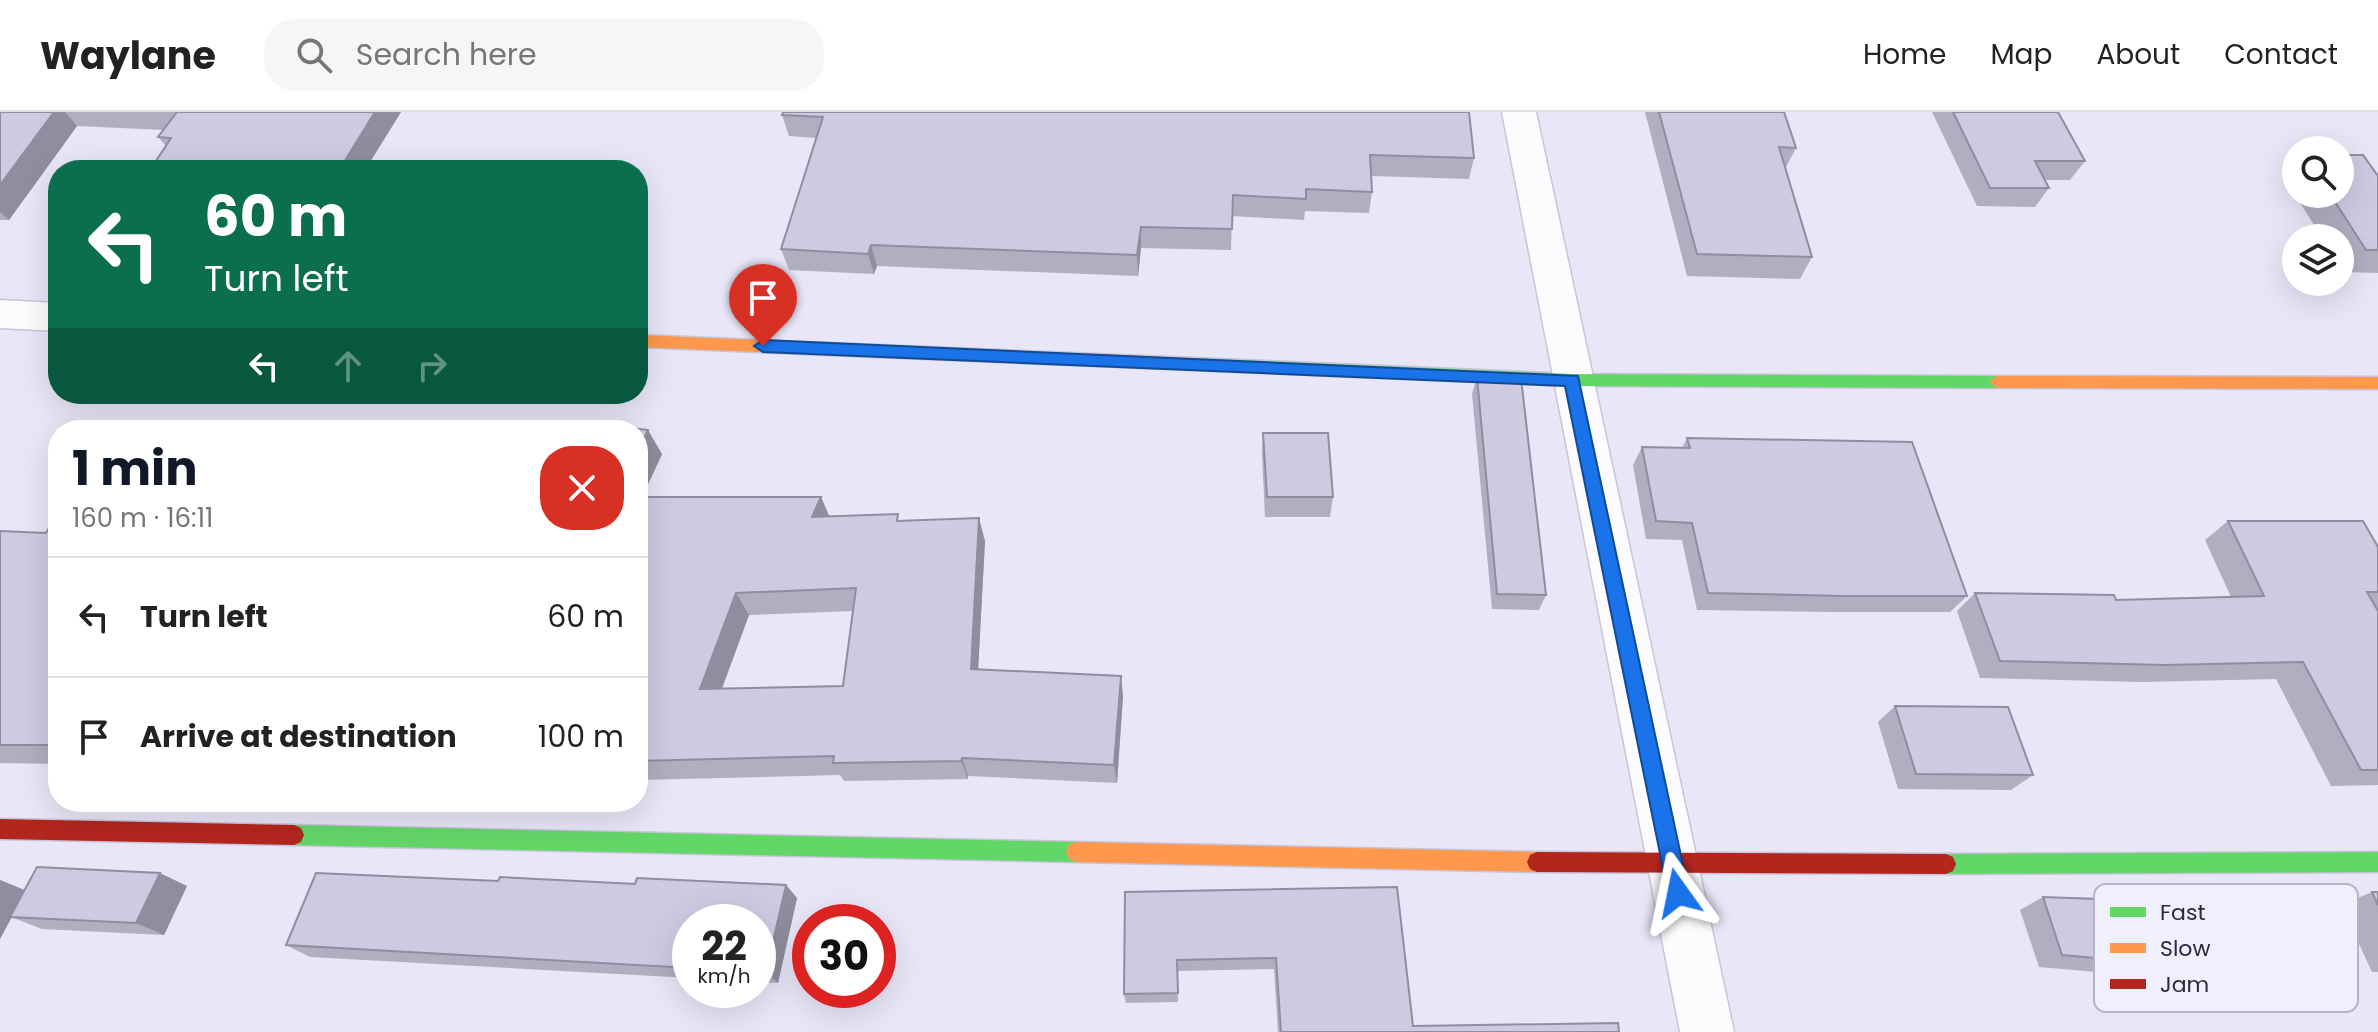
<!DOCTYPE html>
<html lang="en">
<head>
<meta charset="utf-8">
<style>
  body { margin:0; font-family:Poppins,sans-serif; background:#f6f6f6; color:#222; height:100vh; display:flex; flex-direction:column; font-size:30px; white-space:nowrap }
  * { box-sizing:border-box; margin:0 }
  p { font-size:26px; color:#767676 }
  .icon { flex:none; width:44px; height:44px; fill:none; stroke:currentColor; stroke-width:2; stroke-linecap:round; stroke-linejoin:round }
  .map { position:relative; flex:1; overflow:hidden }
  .details { position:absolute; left:48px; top:308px; width:600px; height:392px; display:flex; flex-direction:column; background:#fff; border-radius:32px; box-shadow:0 8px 32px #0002 }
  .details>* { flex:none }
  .hud { position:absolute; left:48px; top:48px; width:600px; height:244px; border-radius:32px; box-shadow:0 8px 32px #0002; background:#0b6e4f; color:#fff; overflow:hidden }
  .controls { position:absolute; left:2282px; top:24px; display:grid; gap:16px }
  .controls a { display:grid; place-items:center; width:72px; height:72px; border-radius:50%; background:#fff; box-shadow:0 8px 32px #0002; font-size:40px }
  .speed { position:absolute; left:672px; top:792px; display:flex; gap:16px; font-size:40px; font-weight:700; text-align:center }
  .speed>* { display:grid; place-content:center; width:104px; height:104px; border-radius:50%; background:#fff; box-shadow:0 8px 32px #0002; line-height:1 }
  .speed small { font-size:20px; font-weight:400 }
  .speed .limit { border:12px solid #d22; background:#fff; color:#111 }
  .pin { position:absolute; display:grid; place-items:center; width:68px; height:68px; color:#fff; margin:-82px -34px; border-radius:50% 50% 50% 0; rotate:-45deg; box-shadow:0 0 8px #0007 }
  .pin .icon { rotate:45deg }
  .me { position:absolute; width:88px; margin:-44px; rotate:348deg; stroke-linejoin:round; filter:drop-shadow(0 0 6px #0008) }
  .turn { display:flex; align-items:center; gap:28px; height:168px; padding:0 24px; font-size:36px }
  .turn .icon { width:104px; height:104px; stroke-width:2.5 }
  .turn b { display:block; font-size:56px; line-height:68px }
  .lanes { display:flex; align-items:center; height:76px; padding:0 24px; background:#0003; justify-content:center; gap:40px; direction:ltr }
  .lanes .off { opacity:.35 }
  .round { display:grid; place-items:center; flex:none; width:84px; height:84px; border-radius:32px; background:#f6f6f6 }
  .summary { display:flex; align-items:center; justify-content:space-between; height:136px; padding:0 24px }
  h1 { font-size:48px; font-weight:700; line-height:60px; color:#111827 }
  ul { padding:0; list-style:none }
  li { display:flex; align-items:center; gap:24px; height:120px; padding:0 24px; border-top:2px solid #e0e0e0 }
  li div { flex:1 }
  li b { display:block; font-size:30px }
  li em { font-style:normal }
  header { display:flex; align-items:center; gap:48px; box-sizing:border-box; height:112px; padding:0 40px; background:#fff; border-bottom:2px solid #e0e0e0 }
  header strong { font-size:38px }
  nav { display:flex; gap:44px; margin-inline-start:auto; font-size:28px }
  .search { width:560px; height:72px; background:#f6f6f6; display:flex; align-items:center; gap:20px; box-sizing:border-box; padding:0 28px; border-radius:32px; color:#767676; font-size:30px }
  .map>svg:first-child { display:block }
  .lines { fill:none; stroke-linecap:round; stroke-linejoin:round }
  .street-casing { stroke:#c8c4da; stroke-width:3 }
  .fast-casing { stroke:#c8c4da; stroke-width:3 }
  .slow-casing { stroke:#c8c4da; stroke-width:3 }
  .jam-casing { stroke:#c8c4da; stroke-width:3 }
  .street { fill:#fcfbfe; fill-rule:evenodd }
  .fast { fill:#63d668; fill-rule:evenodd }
  .slow { fill:#ff974d; fill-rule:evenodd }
  .jam { fill:#b3261e; fill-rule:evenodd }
  .wall { fill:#b1aec2; fill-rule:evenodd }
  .shaded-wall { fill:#908d9e }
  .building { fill:#cecae2; stroke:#908d9e; stroke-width:2; fill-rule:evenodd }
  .route { fill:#1a73e8; stroke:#114b97; stroke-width:2 }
  .key { fill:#f0effd; stroke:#b5b3c5; stroke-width:2 }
  .key-label { font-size:22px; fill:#2c2843 }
</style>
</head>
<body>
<header>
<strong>Waylane</strong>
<div class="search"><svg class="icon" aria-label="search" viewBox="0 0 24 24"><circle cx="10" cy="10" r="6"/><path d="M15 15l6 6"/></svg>Search here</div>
<nav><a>Home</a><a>Map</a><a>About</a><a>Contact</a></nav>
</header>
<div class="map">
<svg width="2378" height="920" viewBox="0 0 2378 920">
  <rect width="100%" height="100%" fill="#e8e6f7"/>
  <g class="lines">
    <defs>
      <g id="street">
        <polygon points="1502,0 1536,0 1734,920 1680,920"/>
        <polygon points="0,188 58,191 58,219 0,216"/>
      </g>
      <g id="fast">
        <polygon points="1192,246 1572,262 1997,264 2005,270 1997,276 1572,274 1192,258 1184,252"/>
        <polygon points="294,713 1076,730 1083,733 1086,740 1083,747 1076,750 294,733 287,730 284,723 287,716"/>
        <polygon points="2378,740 2378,760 1946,762 1939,759 1936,752 1939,745 1946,742"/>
      </g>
      <g id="slow">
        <polygon points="638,223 1192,246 1200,252 1192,258 638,235"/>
        <polygon points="1997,264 2378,265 2378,277 1997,276 1989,270"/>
        <polygon points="1076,730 1537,740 1544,743 1547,750 1544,757 1537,760 1076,750 1069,747 1066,740 1069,733"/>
      </g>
      <g id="jam">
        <polygon points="0,707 294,713 301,716 304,723 301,730 294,733 0,727"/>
        <polygon points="1537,740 1946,742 1953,745 1956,752 1953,759 1946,762 1537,760 1530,757 1527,750 1530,743"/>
      </g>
    </defs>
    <use href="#street" class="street-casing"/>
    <use href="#fast" class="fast-casing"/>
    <use href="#slow" class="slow-casing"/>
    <use href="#jam" class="jam-casing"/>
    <use href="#street" class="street"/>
    <use href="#fast" class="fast"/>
    <use href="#slow" class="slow"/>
    <use href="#jam" class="jam"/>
  </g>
  <g class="wall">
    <polygon points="0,0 401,0 365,58 150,58 166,34 158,25 164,18 77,14 9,108 0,108"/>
    <polygon points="783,0 1474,46 1469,67 1371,64 1372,80 1369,101 1305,99 1304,108 1232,104 1231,138 1141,136 1138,164 877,154 874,162 789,158 781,137 816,26 789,24 782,3"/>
    <polygon points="1645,0 1784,0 1796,36 1785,57 1812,145 1800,167 1687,164"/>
    <polygon points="1932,0 2058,0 2085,49 2070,68 2045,68 2049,76 2035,95 1977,94"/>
    <polygon points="2296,52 2296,82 2340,82 2378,64 2378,161 2343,160 2340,155 2340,126 2322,126 2284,65"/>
    <polygon points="1477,265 1546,483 1539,498 1492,497 1472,282"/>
    <path d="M638 318 662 342 642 385H821L829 405 900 409 985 429 978 558 1123 584 1117 671 968 664V667L844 669 840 663 638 668ZM853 499 843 574 722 577 749 503Z"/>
    <polygon points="1263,321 1333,385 1330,405 1265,405 1262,342"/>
    <polygon points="1687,326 1967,484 1950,500 1830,500 1697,498 1682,428 1646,427 1633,353 1642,335 1682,336"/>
    <polygon points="58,400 58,652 0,651 0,419 46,421"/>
    <polygon points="2228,409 2378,435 2378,673 2331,674 2276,567 2141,570 1980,566 1957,499 1975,481 2116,488 2231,485 2205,428"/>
    <polygon points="1895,594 2033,663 2011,678 1898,677 1878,610"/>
    <polygon points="0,768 25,778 187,774 164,823 42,817 11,805 0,827"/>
    <polygon points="498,769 786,773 797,786 778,871 758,870 758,810 690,810 690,866 310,845 286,833"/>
    <polygon points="1397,775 1413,914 1619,920 1278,920 1274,857 1177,859 1178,890 1126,891 1124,882 1125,780"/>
    <polygon points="2372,780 2378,780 2378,860 2372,860 2341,793"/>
    <polygon points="2096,784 2242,859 2213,870 2039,855 2020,798 2043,785 2091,786"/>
  </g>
  <g class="shaded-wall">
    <polygon points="54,0 65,0 77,14 9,108 0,100 0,73"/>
    <polygon points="375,0 401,0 365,58 339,58"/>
    <polygon points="1141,115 1141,136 1138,164 1137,143"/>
    <polygon points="871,133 877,154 874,162 868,142"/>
    <polygon points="648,318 662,342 638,394 638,339"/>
    <polygon points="821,385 831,408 812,405"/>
    <polygon points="979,406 985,429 977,578 971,557"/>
    <polygon points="736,481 749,503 714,597 700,577"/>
    <polygon points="1121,564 1123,584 1117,671 1114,653"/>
    <polygon points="962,646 968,664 968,667 961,649"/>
    <polygon points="160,761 187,774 164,823 136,811"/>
    <polygon points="0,768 26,779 0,827"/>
    <polygon points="786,773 797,786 778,871 766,860"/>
  </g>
  <g class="building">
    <polygon points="0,0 54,0 0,73"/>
    <polygon points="177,0 375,0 339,58 234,58 210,57 209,58 150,58 171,26 158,25"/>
    <polygon points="783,0 1469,0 1474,46 1370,43 1372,80 1306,77 1306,87 1233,83 1232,117 1141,115 1137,143 871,133 868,142 781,137 823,5 782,3"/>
    <polygon points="1659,0 1784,0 1796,36 1779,35 1812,145 1697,142"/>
    <polygon points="1953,0 2058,0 2085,49 2035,49 2049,76 1990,76"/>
    <polygon points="2340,43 2363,43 2378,64 2378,138 2366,138 2330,82 2340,82"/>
    <polygon points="1477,265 1521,266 1546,483 1497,482"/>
    <polygon points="581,310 648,318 638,339 638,318 577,318"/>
    <polygon points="1263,321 1328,321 1333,385 1267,385"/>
    <polygon points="1687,326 1912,330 1967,484 1844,484 1708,481 1692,411 1656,409 1642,335 1690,336"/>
    <path d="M638 385H821L812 405 898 402 897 409 979 406 971 557 1121 564 1114 653 962 646 961 649 833 651 834 644 638 649ZM856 476 843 574 700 577 736 481Z"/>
    <polygon points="58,400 58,633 0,633 0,419 46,421"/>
    <polygon points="2228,409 2363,409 2378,435 2378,480 2367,480 2378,499 2378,658 2361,658 2303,550 2165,553 2000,549 1975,481 2114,483 2116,488 2264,484"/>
    <polygon points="1895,594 2008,595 2033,663 1916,662"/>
    <polygon points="37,755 160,761 136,811 10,805"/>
    <polygon points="316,761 498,769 500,765 635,772 637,766 786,773 766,860 758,860 758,810 690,810 690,856 286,833"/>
    <polygon points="1397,775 1413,914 1618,911 1619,920 1281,920 1276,846 1177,848 1178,881 1124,882 1125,780"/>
    <polygon points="2372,780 2378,780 2378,793"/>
    <polygon points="2096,784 2221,796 2242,859 2062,843 2043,785 2097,787"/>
  </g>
  <polygon class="route" points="763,228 1578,264 1689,781 1686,788 1678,791 1671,788 1668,781 1565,274 763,240 754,234"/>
  <rect x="2094" y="772" width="264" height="128" rx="12" class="key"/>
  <rect x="2110" y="795" width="36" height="10" fill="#63d668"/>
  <rect x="2110" y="831" width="36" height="10" fill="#ff974d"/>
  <rect x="2110" y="867" width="36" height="10" fill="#b3261e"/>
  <g class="key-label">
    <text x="2160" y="808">Fast</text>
    <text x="2160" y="844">Slow</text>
    <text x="2160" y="880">Jam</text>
  </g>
</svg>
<div class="controls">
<a><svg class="icon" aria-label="search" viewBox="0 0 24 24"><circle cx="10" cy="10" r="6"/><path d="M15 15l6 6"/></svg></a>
<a><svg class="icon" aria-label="layers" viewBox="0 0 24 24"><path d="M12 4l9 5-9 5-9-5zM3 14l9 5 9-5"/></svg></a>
</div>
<div class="speed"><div>22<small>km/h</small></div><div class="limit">30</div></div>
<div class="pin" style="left:763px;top:234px;background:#d93025"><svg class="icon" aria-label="arrive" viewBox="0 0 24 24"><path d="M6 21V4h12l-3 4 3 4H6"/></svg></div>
<svg class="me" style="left:1678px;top:781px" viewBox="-20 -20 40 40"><path d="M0-17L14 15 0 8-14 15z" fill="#1a73e8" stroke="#fff" stroke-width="4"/></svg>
<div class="hud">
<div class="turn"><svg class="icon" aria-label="left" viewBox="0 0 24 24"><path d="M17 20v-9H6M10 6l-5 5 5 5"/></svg><div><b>60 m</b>Turn left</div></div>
<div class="lanes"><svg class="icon" aria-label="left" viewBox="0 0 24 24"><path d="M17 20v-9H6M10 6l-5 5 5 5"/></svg><svg class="icon off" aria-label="ahead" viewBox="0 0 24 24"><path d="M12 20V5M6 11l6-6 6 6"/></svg><svg class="icon off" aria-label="right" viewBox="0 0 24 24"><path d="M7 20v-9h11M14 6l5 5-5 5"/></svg></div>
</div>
<section class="details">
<div class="summary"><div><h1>1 min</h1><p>160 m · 16:11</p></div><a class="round" style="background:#d93025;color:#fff"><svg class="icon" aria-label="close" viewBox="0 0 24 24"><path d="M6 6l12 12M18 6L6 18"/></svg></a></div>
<ul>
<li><svg class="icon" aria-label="left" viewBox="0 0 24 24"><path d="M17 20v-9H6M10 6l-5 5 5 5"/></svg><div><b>Turn left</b></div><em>60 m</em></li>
<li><svg class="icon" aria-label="arrive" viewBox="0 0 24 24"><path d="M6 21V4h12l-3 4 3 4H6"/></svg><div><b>Arrive at destination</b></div><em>100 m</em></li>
</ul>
</section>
</div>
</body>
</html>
